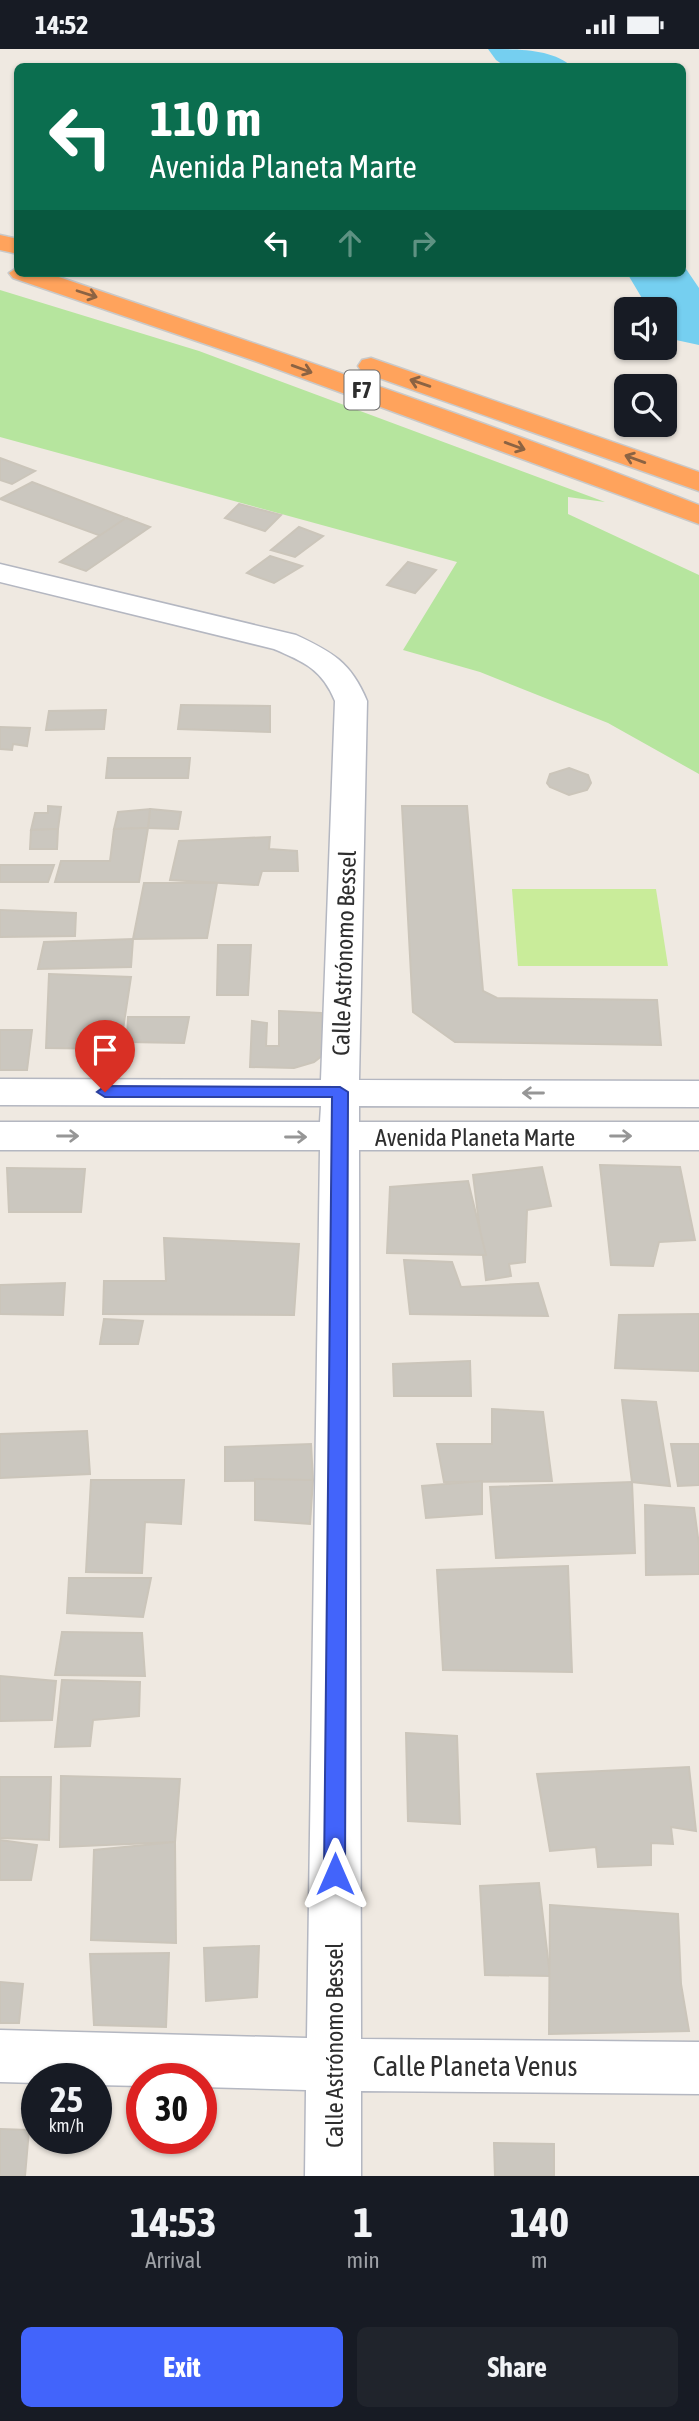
<!DOCTYPE html>
<html lang="en">
<head>
<meta charset="utf-8">
<style>
  body { margin:0; font-family:"Asap Condensed",sans-serif; background:#20242c; color:#f1f3f6; height:100vh; display:flex; flex-direction:column; font-size:26px; white-space:nowrap }
  * { box-sizing:border-box; margin:0 }
  p { font-size:23px; color:#9ea1a6 }
  .icon { flex:none; width:38px; height:38px; fill:none; stroke:currentColor; stroke-width:2; stroke-linecap:round; stroke-linejoin:round }
  .map { position:relative; height:2127px; overflow:hidden }
  .drawer { display:flex; flex-direction:column; background:#171b24; flex:1 }
  .drawer>* { flex:none }
  .banner { position:absolute; left:14px; top:14px; width:672px; height:214px; border-radius:10px; box-shadow:0 2px 5px #0004; background:#0b6e4f; color:#fff; overflow:hidden }
  .fabs { position:absolute; left:614px; top:248px; display:grid; gap:14px }
  .fabs a { display:grid; place-items:center; width:63px; height:63px; border-radius:10px; background:#171b24; box-shadow:0 2px 5px #0004; font-size:35px }
  .speed { position:absolute; left:21px; top:2014px; display:flex; gap:14px; font-size:35px; font-weight:700; text-align:center }
  .speed>* { display:grid; place-content:center; width:91px; height:91px; border-radius:50%; background:#171b24; box-shadow:0 2px 5px #0004; line-height:1 }
  .speed small { font-size:18px; font-weight:400 }
  .speed .limit { border:10px solid #d22; background:#fff; color:#111 }
  .pin { position:absolute; display:grid; place-items:center; width:60px; height:60px; color:#fff; margin:-72px -30px; border-radius:50% 50% 50% 0; rotate:-45deg; box-shadow:0 0 7px #0007 }
  .pin .icon { rotate:45deg }
  .me { position:absolute; width:77px; margin:-38px; rotate:0deg; stroke-linejoin:round; filter:drop-shadow(0 0 5px #0008) }
  .turn { display:flex; align-items:center; gap:24px; height:147px; padding:0 21px; font-size:32px }
  .turn .icon { width:91px; height:91px; stroke-width:2.5 }
  .turn b { display:block; font-size:49px; line-height:60px }
  .lanes { display:flex; align-items:center; height:66px; padding:0 21px; background:#0003; justify-content:center; gap:35px; direction:ltr }
  .lanes .off { opacity:.35 }
  .eta { display:flex; justify-content:space-evenly; align-items:center; height:119px; text-align:center }
  .eta b { font-size:42px; font-weight:700; line-height:49px }
  .button { display:flex; gap:14px; margin-top:auto; padding:14px 21px }
  .button a { flex:1; height:80px; border-radius:10px; background:#4264fb; color:#fff; font-size:28px; font-weight:700; line-height:80px; text-align:center }
  .button a+a { background:#20242c; color:#f1f3f6 }
  .status { display:flex; justify-content:space-between; align-items:center; height:49px; padding:0 35px; background:#171b24; direction:ltr }
  .status svg { height:19px; fill:currentColor }
  .map>svg:first-child { display:block }
  .green { fill:#b6e59e }
  .pitch { fill:#c9ec9a }
  .lines { fill:none; stroke-linecap:round; stroke-linejoin:round }
  .river { fill:#75cff0; fill-rule:evenodd }
  .building { fill:#cbc7bf; stroke:#cbc5ba; stroke-width:2 }
  .minor-casing { stroke:#b4b7c1; stroke-width:3 }
  .highway-casing { stroke:#c9c9c9; stroke-width:3 }
  .minor { fill:#fff; fill-rule:evenodd }
  .highway { fill:#ffa35c; fill-rule:evenodd }
  .oneway { stroke:#8c6343 }
  .oneway2 { stroke:#969696 }
  .route { fill:#4264fb; stroke:#2b41a3; stroke-width:2 }
  .labels { text-anchor:middle; dominant-baseline:central; stroke-width:5; stroke-linejoin:round; paint-order:stroke }
  .shield { fill:#fff; stroke:#6d6d6d; stroke-width:2 }
  .shield-label { font-size:23px; font-weight:bold; fill:#2e2e2e }
  .street-label { font-size:24px; fill:#2e2e2e; stroke:#fff }
  .near-street-label { font-size:28px; fill:#2e2e2e; stroke:#fff }
</style>
</head>
<body>
<div class="status"><b>14:52</b><svg viewBox="0 0 49 12"><path d="M0 12V9h3v3zM5 12V6h3v6zM10 12V3h3v9zM15 12V0h3v12zM26 1h20v11H26zM47 4h2v5h-2z"/></svg></div>
<div class="map">
<svg width="699" height="2127" viewBox="0 0 699 2127">
  <rect width="100%" height="100%" fill="#efe9e1"/>
  <polygon class="green" points="0,241 199,302 605,453 568,448 568,465 699,526 699,725 608,674 480,623 403,601 457,513 0,388"/>
  <polygon class="pitch" points="512,840 656,840 668,917 518,917"/>
  <g class="lines">
    <g class="river">
      <path d="M488 0C518 0 554 0 572 18H506L496 11Z"/>
      <polygon points="682,214 699,239 699,296 676,291 665,279 665,261 649,261 627,224 682,224"/>
    </g>
  </g>
  <g class="building">
    <polygon points="0,409 35,422 12,435 0,431"/>
    <polygon points="32,433 126,469 101,487 0,450"/>
    <polygon points="239,455 281,466 265,482 225,469"/>
    <polygon points="126,469 150,478 86,522 60,513"/>
    <polygon points="299,478 323,487 295,508 271,501"/>
    <polygon points="270,507 302,517 274,534 247,524"/>
    <polygon points="408,513 436,521 415,544 387,536"/>
    <polygon points="181,656 270,657 270,683 178,680"/>
    <polygon points="106,661 104,680 46,681 49,662"/>
    <polygon points="0,678 30,679 27,697 13,695 12,701 0,700"/>
    <polygon points="108,709 190,709 188,729 106,729"/>
    <polygon points="569,719 588,726 591,734 587,741 569,746 550,738 547,734 550,725"/>
    <polygon points="48,757 61,758 58,780 31,781 35,764 48,764"/>
    <polygon points="402,757 467,757 483,942 497,949 657,951 661,996 455,993 413,963"/>
    <polygon points="150,760 181,763 178,780 148,779"/>
    <polygon points="150,760 148,779 114,780 118,763"/>
    <polygon points="148,779 139,833 55,833 61,812 110,812 114,780"/>
    <polygon points="58,780 57,800 30,800 31,781"/>
    <polygon points="270,788 269,800 297,802 298,822 262,822 258,836 170,831 179,792"/>
    <polygon points="0,816 54,816 48,833 0,833"/>
    <polygon points="144,834 217,834 207,889 133,890"/>
    <polygon points="0,861 76,864 75,887 0,888"/>
    <polygon points="133,890 131,918 38,920 44,893"/>
    <polygon points="218,896 251,896 248,946 217,946"/>
    <polygon points="49,925 131,928 120,1000 46,999"/>
    <polygon points="279,962 321,964 328,1002 314,1013 294,1019 250,1018 252,972 267,974 266,997 279,997"/>
    <polygon points="128,968 189,968 184,994 127,993"/>
    <polygon points="0,981 32,981 27,1021 0,1021"/>
    <polygon points="600,1116 680,1118 695,1191 659,1193 653,1217 611,1216"/>
    <polygon points="542,1118 551,1157 527,1161 525,1213 509,1215 511,1227 486,1231 473,1126"/>
    <polygon points="7,1119 85,1120 81,1163 9,1163"/>
    <polygon points="468,1132 486,1206 387,1204 390,1138"/>
    <polygon points="164,1189 299,1195 294,1266 103,1265 104,1232 166,1232"/>
    <polygon points="404,1211 452,1213 461,1238 538,1234 548,1267 410,1265"/>
    <polygon points="65,1234 63,1266 0,1265 0,1236"/>
    <polygon points="699,1265 699,1322 615,1319 619,1266"/>
    <polygon points="104,1270 143,1272 138,1295 100,1295"/>
    <polygon points="470,1312 471,1347 394,1347 393,1315"/>
    <polygon points="622,1351 656,1353 670,1437 632,1433"/>
    <polygon points="492,1360 543,1363 552,1432 444,1433 437,1395 492,1395"/>
    <polygon points="87,1382 90,1425 0,1429 0,1385"/>
    <polygon points="311,1395 313,1431 225,1432 225,1398"/>
    <polygon points="671,1395 699,1395 699,1436 678,1437"/>
    <polygon points="255,1430 313,1431 310,1475 255,1471"/>
    <polygon points="91,1431 184,1431 181,1475 145,1473 142,1524 86,1523"/>
    <polygon points="482,1432 482,1465 426,1469 422,1437"/>
    <polygon points="632,1433 635,1504 496,1509 490,1438"/>
    <polygon points="645,1456 694,1459 699,1496 699,1525 646,1526"/>
    <polygon points="568,1517 572,1623 443,1621 437,1521"/>
    <polygon points="69,1529 151,1529 143,1568 67,1564"/>
    <polygon points="62,1583 142,1584 145,1627 55,1626"/>
    <polygon points="0,1627 56,1632 52,1671 0,1672"/>
    <polygon points="62,1631 140,1633 139,1667 93,1671 90,1697 55,1698"/>
    <polygon points="406,1684 457,1687 460,1775 408,1772"/>
    <polygon points="689,1718 696,1782 671,1778 673,1795 651,1794 651,1816 598,1818 596,1798 550,1802 537,1725"/>
    <polygon points="61,1727 180,1730 175,1793 60,1798"/>
    <polygon points="0,1728 51,1728 49,1791 0,1789"/>
    <polygon points="0,1791 37,1796 31,1831 0,1831"/>
    <polygon points="175,1793 176,1894 91,1891 94,1801"/>
    <polygon points="539,1834 550,1927 485,1926 480,1837"/>
    <polygon points="550,1856 678,1865 681,1935 689,1982 549,1985"/>
    <polygon points="259,1897 257,1948 206,1952 204,1899"/>
    <polygon points="169,1904 166,1978 94,1976 90,1905"/>
    <polygon points="0,1933 23,1935 19,1974 0,1974"/>
    <polygon points="0,2080 29,2081 25,2127 0,2127"/>
    <polygon points="494,2094 554,2095 554,2127 495,2127"/>
  </g>
  <g class="lines">
    <defs>
      <path id="minor" d="M0 515 296 586C332 603 351 613 367 652L359 1031 699 1032V1058L359 1057V1073H699V1101H359L361 1990 699 1993V2045L361 2042V2127H305L306 2041 201 2038V2030H142V2037L96 2036V2030H37V2034L0 2033V1981L307 1989 320 1101H0V1073H320L321 1057 0 1056V1030L321 1031 335 652C322 620 304 613 274 600L0 533Z"/>
      <g id="highway">
        <polygon points="0,186 18,190 18,205 0,201"/>
        <path d="M18 218V224H47C265 298 485 371 699 456V475L258 313 13 229 9 224Z"/>
        <polygon points="371,309 699,423 699,442 362,323 358,317 362,311"/>
      </g>
    </defs>
    <use href="#minor" class="minor-casing"/>
    <use href="#highway" class="highway-casing"/>
    <use href="#minor" class="minor"/>
    <use href="#highway" class="highway"/>
  </g>
  <defs><path id="oneway-shaft" d="M-6 0H5M1.5-3L5.5 0L1.5 3" fill="none" stroke-width="1.6" stroke-linecap="round" stroke-linejoin="round" transform="scale(1.75)"/></defs>
  <g class="oneway">
    <use href="#oneway-shaft" transform="translate(87 245) rotate(18)"/>
    <use href="#oneway-shaft" transform="translate(302 320) rotate(20)"/>
    <use href="#oneway-shaft" transform="translate(420 334) rotate(-161)"/>
    <use href="#oneway-shaft" transform="translate(515 397) rotate(20)"/>
    <use href="#oneway-shaft" transform="translate(635 410) rotate(-160)"/>
  </g>
  <g class="oneway2">
    <use href="#oneway-shaft" transform="translate(533 1044) rotate(-180)"/>
    <use href="#oneway-shaft" transform="translate(68 1087)"/>
    <use href="#oneway-shaft" transform="translate(621 1087)"/>
    <use href="#oneway-shaft" transform="translate(296 1088)"/>
  </g>
  <polygon class="route" points="105,1037 340,1038 348,1043 345,1825 342,1832 335,1835 327,1832 324,1825 332,1048 105,1048 97,1043"/>
  <g class="labels">
    <rect class="shield" x="344.5" y="321.5" width="35" height="39" rx="5"/>
    <g class="shield-label">
      <text x="362" y="341">F7</text>
    </g>
    <g class="street-label">
      <text transform="translate(344 904) rotate(-88)">Calle Astrónomo Bessel</text>
      <text x="475" y="1088">Avenida Planeta Marte</text>
      <text transform="translate(334 1996) rotate(-90)">Calle Astrónomo Bessel</text>
    </g>
    <g class="near-street-label">
      <text x="475" y="2017">Calle Planeta Venus</text>
    </g>
  </g>
</svg>
<div class="fabs">
<a><svg class="icon" aria-label="sound" viewBox="0 0 24 24"><path d="M4 9h4l5-4v14l-5-4H4zM17 9q2 3 0 6"/></svg></a>
<a><svg class="icon" aria-label="search" viewBox="0 0 24 24"><circle cx="10" cy="10" r="6"/><path d="M15 15l6 6"/></svg></a>
</div>
<div class="speed"><div>25<small>km/h</small></div><div class="limit">30</div></div>
<div class="pin" style="left:105px;top:1043px;background:#d93025"><svg class="icon" aria-label="arrive" viewBox="0 0 24 24"><path d="M6 21V4h12l-3 4 3 4H6"/></svg></div>
<svg class="me" style="left:335px;top:1825px" viewBox="-20 -20 40 40"><path d="M0-17L14 15 0 8-14 15z" fill="#4264fb" stroke="#fff" stroke-width="4"/></svg>
<div class="banner">
<div class="turn"><svg class="icon" aria-label="left" viewBox="0 0 24 24"><path d="M17 20v-9H6M10 6l-5 5 5 5"/></svg><div><b>110 m</b>Avenida Planeta Marte</div></div>
<div class="lanes"><svg class="icon" aria-label="left" viewBox="0 0 24 24"><path d="M17 20v-9H6M10 6l-5 5 5 5"/></svg><svg class="icon off" aria-label="ahead" viewBox="0 0 24 24"><path d="M12 20V5M6 11l6-6 6 6"/></svg><svg class="icon off" aria-label="right" viewBox="0 0 24 24"><path d="M7 20v-9h11M14 6l5 5-5 5"/></svg></div>
</div>
</div>
<section class="drawer">
<div class="eta">
<div><b>14:53</b><p>Arrival</p></div>
<div><b>1</b><p>min</p></div>
<div><b>140</b><p>m</p></div>
</div>
<div class="button"><a>Exit</a><a>Share</a></div>
</section>
</body>
</html>
